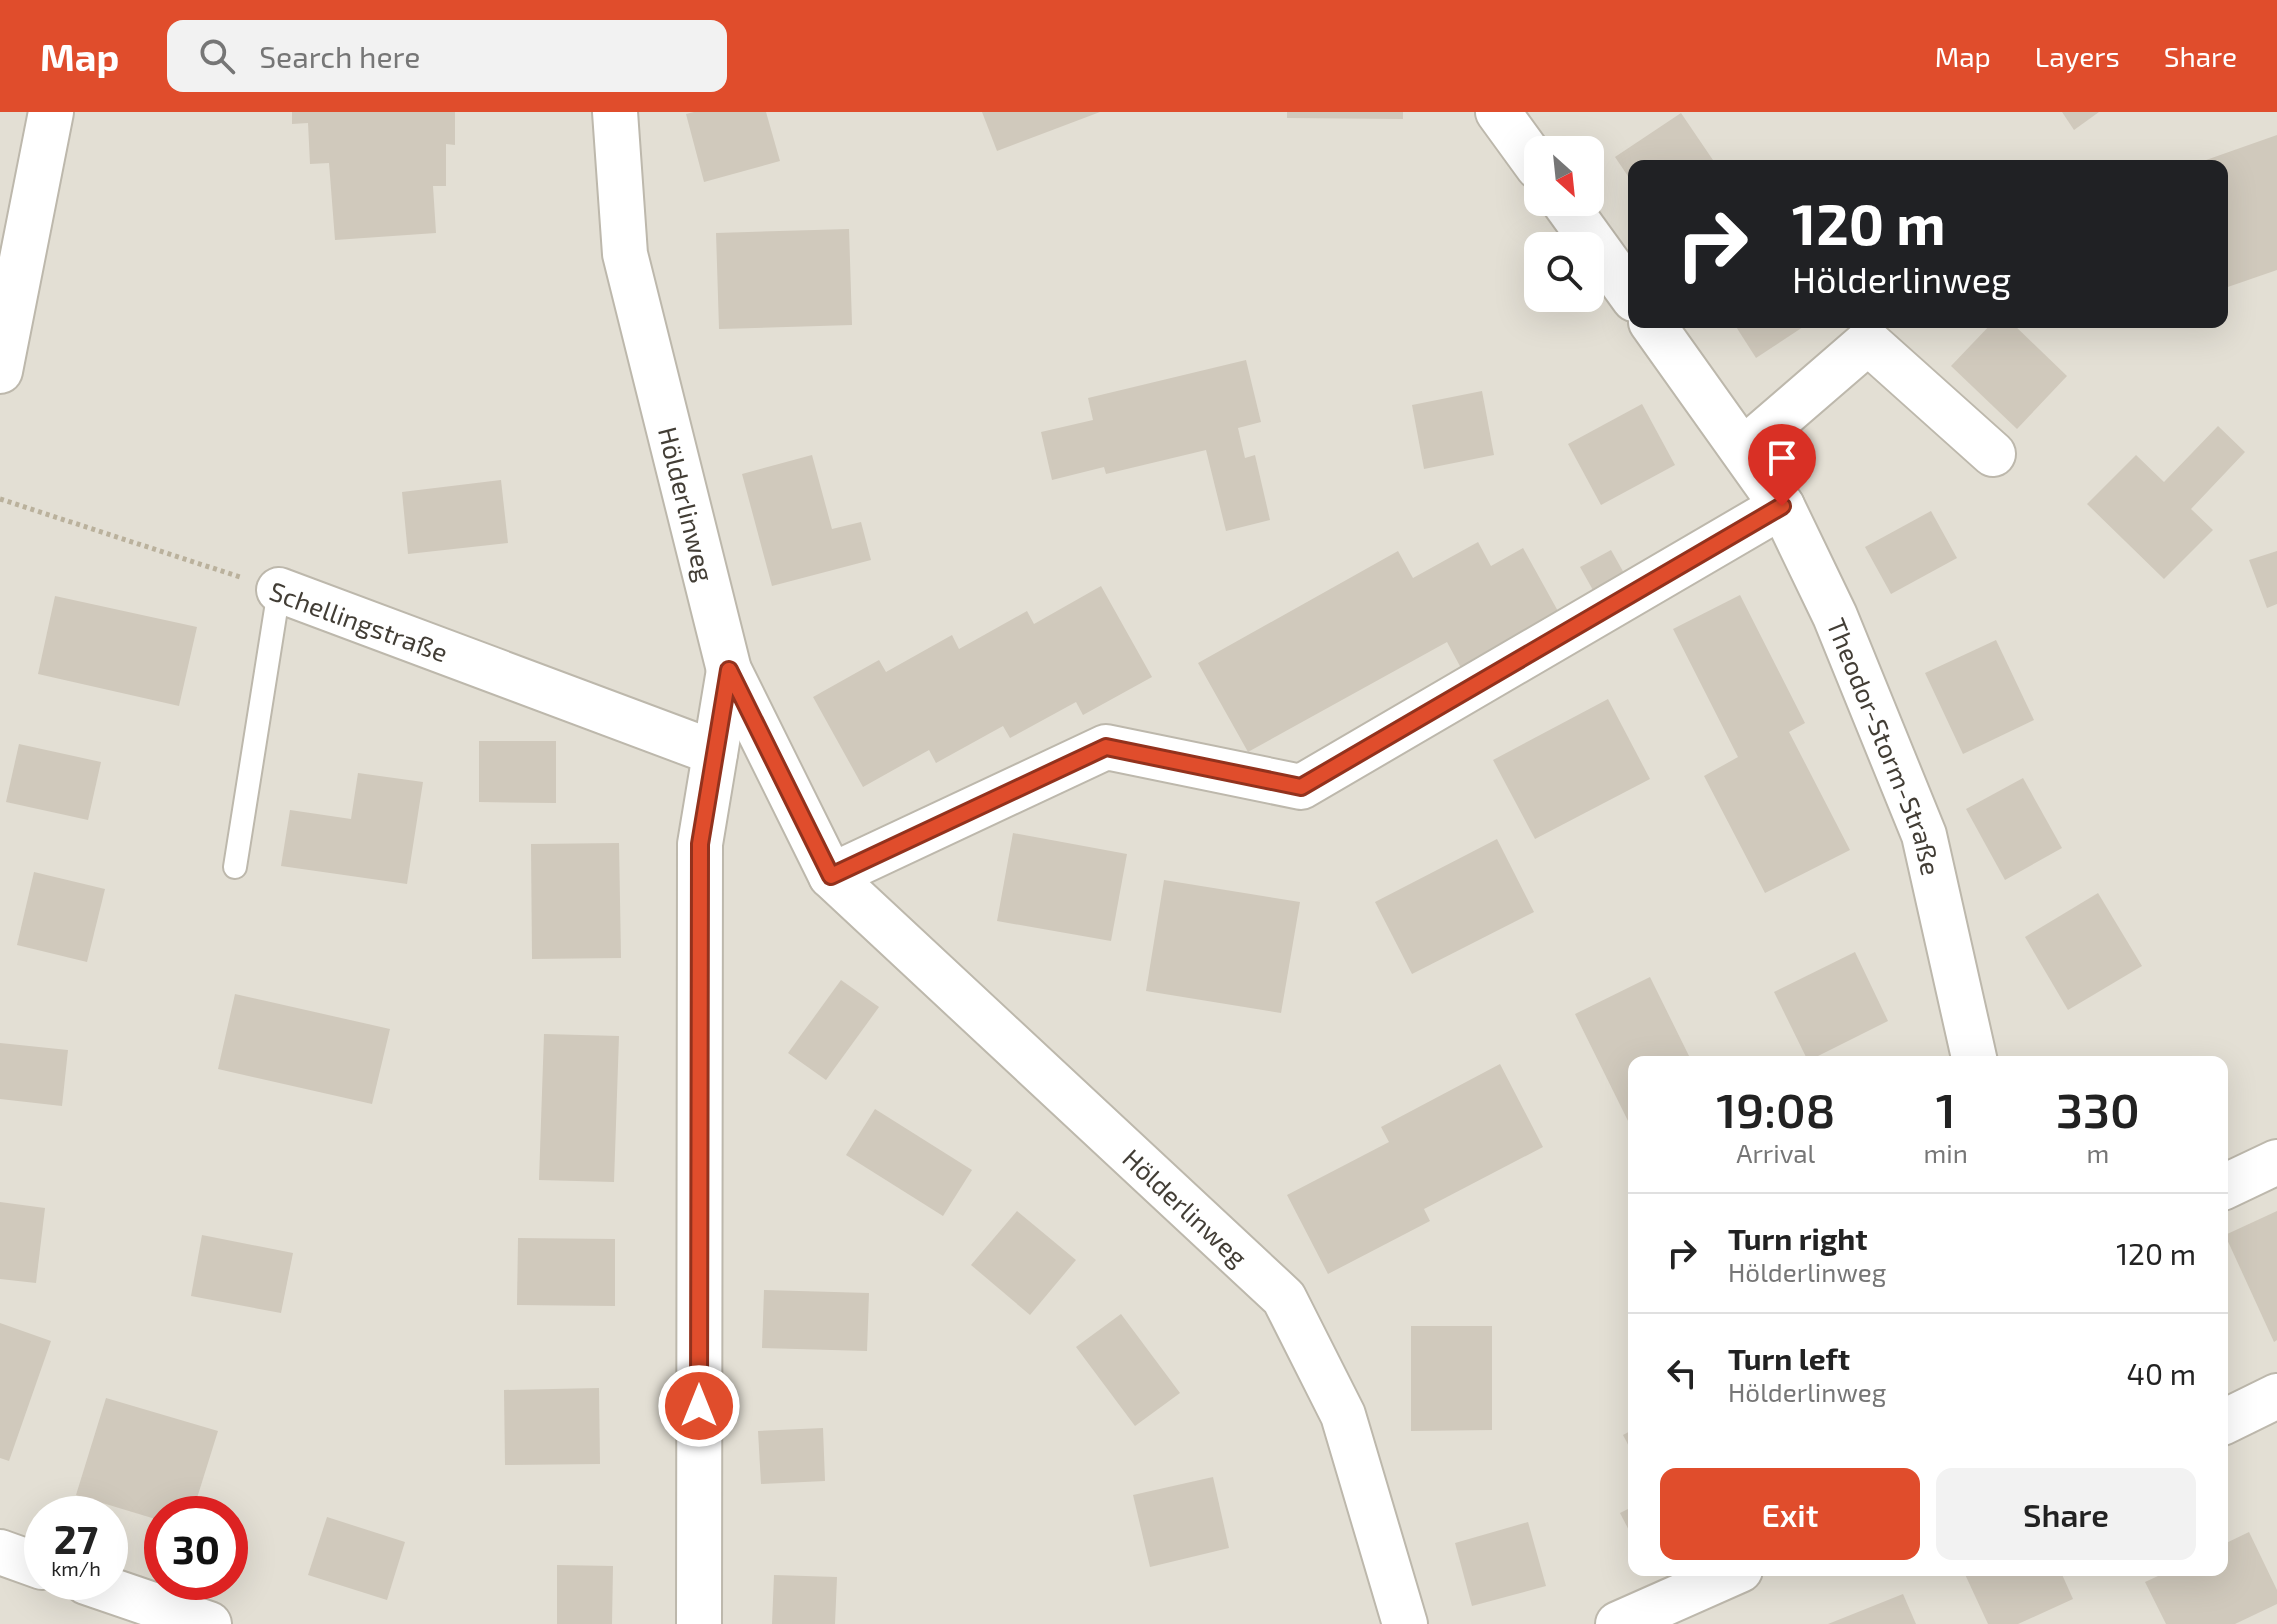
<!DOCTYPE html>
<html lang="en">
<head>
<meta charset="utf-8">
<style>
  body { margin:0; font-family:"Exo 2",sans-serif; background:#f2f2f2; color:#222; height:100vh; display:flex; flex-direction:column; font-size:30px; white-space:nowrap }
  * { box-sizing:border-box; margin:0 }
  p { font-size:26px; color:#767676 }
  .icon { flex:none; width:44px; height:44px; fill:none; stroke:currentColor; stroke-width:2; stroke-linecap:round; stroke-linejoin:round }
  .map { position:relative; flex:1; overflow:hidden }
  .details { position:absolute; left:1628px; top:944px; width:600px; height:520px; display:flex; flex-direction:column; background:#fff; border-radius:16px; box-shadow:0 8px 32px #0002 }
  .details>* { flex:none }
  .guide { position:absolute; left:1628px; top:48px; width:600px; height:168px; border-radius:16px; box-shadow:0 8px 32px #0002; background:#202124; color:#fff; overflow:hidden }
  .needle { width:52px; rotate:153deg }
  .controls { position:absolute; left:1524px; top:24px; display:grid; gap:16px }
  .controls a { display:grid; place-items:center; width:80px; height:80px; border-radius:16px; background:#fff; box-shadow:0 8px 32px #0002; font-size:40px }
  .speed { position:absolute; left:24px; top:1384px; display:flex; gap:16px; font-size:40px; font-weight:700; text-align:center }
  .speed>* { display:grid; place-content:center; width:104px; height:104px; border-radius:50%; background:#fff; box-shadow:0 8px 32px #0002; line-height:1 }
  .speed small { font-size:20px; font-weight:400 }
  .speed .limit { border:12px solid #d22; background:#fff; color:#111 }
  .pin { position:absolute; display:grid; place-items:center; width:68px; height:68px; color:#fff; margin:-82px -34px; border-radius:50% 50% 50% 0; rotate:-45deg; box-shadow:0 0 8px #0007 }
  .pin .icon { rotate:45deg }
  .me { position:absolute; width:88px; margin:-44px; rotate:0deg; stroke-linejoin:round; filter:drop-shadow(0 0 6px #0008) }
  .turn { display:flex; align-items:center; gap:28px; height:168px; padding:0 32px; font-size:36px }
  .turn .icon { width:104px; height:104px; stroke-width:2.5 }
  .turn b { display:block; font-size:56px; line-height:68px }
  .eta { display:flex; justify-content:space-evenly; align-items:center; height:136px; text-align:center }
  .eta b { font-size:48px; font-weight:600; line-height:56px }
  .primary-button { display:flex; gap:16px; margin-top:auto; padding:16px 32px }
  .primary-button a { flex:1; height:92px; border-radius:16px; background:#e04d2c; color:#fff; font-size:32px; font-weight:600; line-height:92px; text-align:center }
  .primary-button a+a { background:#f2f2f2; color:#222 }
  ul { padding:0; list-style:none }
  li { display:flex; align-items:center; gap:24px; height:120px; padding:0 32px; border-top:2px solid #e0e0e0 }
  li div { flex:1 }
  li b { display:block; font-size:30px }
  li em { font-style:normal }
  header { display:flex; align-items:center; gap:48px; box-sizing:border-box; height:112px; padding:0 40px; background:#e04d2c; color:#fff }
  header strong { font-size:38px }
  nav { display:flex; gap:44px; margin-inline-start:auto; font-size:28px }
  .search { width:560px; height:72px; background:#f2f2f2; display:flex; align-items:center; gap:20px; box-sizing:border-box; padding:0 28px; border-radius:16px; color:#767676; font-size:30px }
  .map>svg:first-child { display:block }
  .residential { fill:#e3dfd4; fill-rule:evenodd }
  .building { fill:#d0c9bc }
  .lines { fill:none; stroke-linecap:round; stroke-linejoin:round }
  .service-casing { stroke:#bdb8ac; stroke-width:26 }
  .minor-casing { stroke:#bdb8ac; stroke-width:48 }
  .path { stroke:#bab19c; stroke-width:5; stroke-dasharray:4 4; stroke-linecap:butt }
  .service { stroke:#fff; stroke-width:22 }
  .minor { stroke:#fff; stroke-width:44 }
  .route-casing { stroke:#92321d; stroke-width:20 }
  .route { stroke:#e04d2c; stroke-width:14 }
  .labels { text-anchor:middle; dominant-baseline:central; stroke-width:7; stroke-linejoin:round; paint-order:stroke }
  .street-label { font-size:26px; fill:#423d35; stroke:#fff }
</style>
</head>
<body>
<header>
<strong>Map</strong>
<div class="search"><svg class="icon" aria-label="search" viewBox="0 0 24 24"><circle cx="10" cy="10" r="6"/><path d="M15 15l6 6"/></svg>Search here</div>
<nav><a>Map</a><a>Layers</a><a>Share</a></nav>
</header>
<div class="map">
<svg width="2277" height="1512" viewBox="0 0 2277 1512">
  <rect width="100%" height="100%" fill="#f0ede5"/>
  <path class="residential" d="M0 0H2277V1512H0ZM1538 38H1590V90H1538ZM1634 54H2222V210H1634ZM1538 134H1590V186H1538ZM1634 950H2222V1458H1634ZM42 1402H110V1470H42ZM162 1402H230V1470H162Z"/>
  <g class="building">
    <polygon points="292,0 455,0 455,33 446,32 446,74 433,74 436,121 335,128 329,51 310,52 308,11 292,12"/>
    <polygon points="694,0 766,0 780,49 704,70 686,2"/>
    <polygon points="982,0 1100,0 997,39"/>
    <polygon points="1287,0 1403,0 1403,7 1287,6"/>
    <polygon points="2062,0 2099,0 2074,18"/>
    <polygon points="1681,1 1717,54 1634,54 1634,73 1615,45"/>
    <polygon points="2277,23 2277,158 2222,177 2222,54 2189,54"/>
    <polygon points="849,117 852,213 719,217 716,121"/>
    <polygon points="1733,210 1799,210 1803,215 1756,246"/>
    <polygon points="1993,210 2011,210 2067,264 2017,317 1951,254"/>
    <polygon points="1246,248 1261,310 1238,316 1245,346 1255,343 1270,408 1226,419 1206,338 1106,362 1104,355 1052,368 1041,320 1093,308 1088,286"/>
    <polygon points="1482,279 1494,343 1424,357 1412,293"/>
    <polygon points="1642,292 1675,353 1601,393 1568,332"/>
    <polygon points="2218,314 2245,340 2191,397 2213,418 2164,467 2087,392 2136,343 2164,370"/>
    <polygon points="812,343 832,417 861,410 871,448 772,474 742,362"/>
    <polygon points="501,368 508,431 408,442 402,380"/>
    <polygon points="1931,399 1957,446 1891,482 1865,435"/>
    <polygon points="1478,430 1491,454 1523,436 1559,501 1461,556 1447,530 1248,640 1198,551 1398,439 1413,466"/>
    <polygon points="1611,438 1634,479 1603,496 1580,455"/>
    <polygon points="2277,439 2277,492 2267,496 2249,448"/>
    <polygon points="1101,474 1152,565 1083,603 1076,590 1010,626 1003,614 936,651 929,638 863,675 813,585 879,548 886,560 952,523 959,537 1027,499 1034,512"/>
    <polygon points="1740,483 1805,611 1789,620 1850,738 1765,781 1704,664 1738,645 1673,517"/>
    <polygon points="55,484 197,515 179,594 38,562"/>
    <polygon points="1996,528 2034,608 1963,642 1925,561"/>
    <polygon points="1608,587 1650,667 1535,727 1493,648"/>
    <polygon points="479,629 556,629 556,691 479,690"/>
    <polygon points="19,632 101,650 88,708 6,690"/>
    <polygon points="358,661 423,670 407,772 281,754 290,698 351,707"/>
    <polygon points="2023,666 2062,736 2005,768 1966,697"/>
    <polygon points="1013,721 1127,742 1111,829 997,809"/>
    <polygon points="1497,727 1534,800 1412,862 1375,790"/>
    <polygon points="619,731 621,846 532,847 531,732"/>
    <polygon points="34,760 105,777 87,850 17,833"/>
    <polygon points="1164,768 1300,790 1281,901 1146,879"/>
    <polygon points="2098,781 2142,854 2068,898 2025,825"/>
    <polygon points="1855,840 1888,909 1808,949 1774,880"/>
    <polygon points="1650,865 1692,950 1634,950 1634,1021 1575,902"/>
    <polygon points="841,868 879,895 826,968 788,941"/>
    <polygon points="235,882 390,917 372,992 218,957"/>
    <polygon points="544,922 619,924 614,1070 539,1068"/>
    <polygon points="0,931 68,938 62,994 0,987"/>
    <polygon points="1500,952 1543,1035 1424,1097 1430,1109 1328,1162 1287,1083 1389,1030 1381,1015"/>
    <polygon points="875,997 972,1058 943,1104 846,1043"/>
    <polygon points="0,1090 45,1096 36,1171 0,1167"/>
    <polygon points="1017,1099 1076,1148 1030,1203 971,1153"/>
    <polygon points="2277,1099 2277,1228 2274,1230 2225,1123"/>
    <polygon points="202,1123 293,1141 281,1201 191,1184"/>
    <polygon points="518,1126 615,1127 615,1194 517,1193"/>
    <polygon points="764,1178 869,1181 867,1239 762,1236"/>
    <polygon points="1121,1202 1180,1281 1135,1314 1076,1235"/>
    <polygon points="0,1211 51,1229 9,1349 0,1346"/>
    <polygon points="1411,1214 1492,1214 1492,1318 1411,1319"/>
    <polygon points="599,1276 600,1352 505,1353 504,1278"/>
    <polygon points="106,1286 218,1319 192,1402 162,1402 162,1409 76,1383"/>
    <polygon points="823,1316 825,1369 761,1372 758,1319"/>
    <polygon points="1634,1317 1634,1344 1623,1323"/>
    <polygon points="1213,1365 1229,1436 1150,1455 1133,1383"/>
    <polygon points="1634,1394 1634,1428 1620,1401"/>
    <polygon points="327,1405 405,1430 387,1488 308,1463"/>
    <polygon points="1528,1410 1546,1474 1472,1494 1455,1431"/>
    <polygon points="2249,1420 2277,1478 2277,1492 2235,1512 2166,1512 2145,1470 2171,1458 2222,1458 2222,1433"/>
    <polygon points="557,1453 613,1454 612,1512 557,1512"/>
    <polygon points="1963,1458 2060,1458 2073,1487 2018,1512 1988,1512"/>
    <polygon points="774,1463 837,1465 835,1512 772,1512"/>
    <polygon points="1903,1482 1916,1512 1828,1512"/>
  </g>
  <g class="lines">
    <defs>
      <polyline id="service" points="235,755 279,478"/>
      <g id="minor">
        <path id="s1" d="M615 0 625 142 729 558 831 764 1284 1186 1343 1303 1405 1512"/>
        <polyline points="1498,0 1538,55"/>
        <polyline points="1564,90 1634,187"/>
        <path id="s2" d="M1651 210 1782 394 1835 504 1924 723 1975 950"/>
        <polyline points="0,259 51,0"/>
        <polyline points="1743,338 1868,230 1993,342"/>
        <polyline points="279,478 715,641"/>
        <polyline points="831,764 1106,635 1301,675 1782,394"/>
        <polyline points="2222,1076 2277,1050"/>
        <polyline points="2222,1311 2277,1284"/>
        <polyline points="0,1440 42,1455"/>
        <polyline points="86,1470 209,1512"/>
        <polyline points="699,1512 700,732 729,558"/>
        <polyline points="1618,1512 1740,1458"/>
      </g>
    </defs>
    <use href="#service" class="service-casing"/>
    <use href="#minor" class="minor-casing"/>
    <polyline class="path" points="0,387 240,465"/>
    <use href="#service" class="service"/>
    <use href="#minor" class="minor"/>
  </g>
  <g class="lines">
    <defs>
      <polyline id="route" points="699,1294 700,732 729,558 831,764 1106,635 1301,675 1782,394"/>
    </defs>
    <use href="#route" class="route-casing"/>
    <use href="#route" class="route"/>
  </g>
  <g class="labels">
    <g class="street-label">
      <text stroke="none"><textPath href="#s1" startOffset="400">Hölderlinweg</textPath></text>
      <text transform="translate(359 509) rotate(20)">Schellingstraße</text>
      <text stroke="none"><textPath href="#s2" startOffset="488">Theodor-Storm-Straße</textPath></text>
      <text stroke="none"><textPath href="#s1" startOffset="1286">Hölderlinweg</textPath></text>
    </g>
  </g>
</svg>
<div class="controls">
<a><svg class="needle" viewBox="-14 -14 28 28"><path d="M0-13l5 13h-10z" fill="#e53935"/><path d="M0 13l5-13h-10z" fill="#767676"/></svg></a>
<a><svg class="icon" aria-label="search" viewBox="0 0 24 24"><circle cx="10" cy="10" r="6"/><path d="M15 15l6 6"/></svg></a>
</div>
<div class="speed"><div>27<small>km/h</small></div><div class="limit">30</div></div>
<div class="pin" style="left:1782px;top:394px;background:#d93025"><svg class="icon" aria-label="arrive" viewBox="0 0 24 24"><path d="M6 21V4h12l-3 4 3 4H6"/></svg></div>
<svg class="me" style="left:699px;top:1294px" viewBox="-20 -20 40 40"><circle r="17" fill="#e04d2c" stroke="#fff" stroke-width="3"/><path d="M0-11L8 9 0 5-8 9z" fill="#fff"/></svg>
<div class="guide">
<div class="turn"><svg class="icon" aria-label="right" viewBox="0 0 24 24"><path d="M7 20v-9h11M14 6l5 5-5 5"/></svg><div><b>120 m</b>Hölderlinweg</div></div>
</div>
<section class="details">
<div class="eta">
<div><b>19:08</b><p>Arrival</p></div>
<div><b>1</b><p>min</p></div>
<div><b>330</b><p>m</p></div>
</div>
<ul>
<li><svg class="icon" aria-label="right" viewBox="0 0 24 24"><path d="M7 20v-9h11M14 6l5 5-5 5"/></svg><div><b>Turn right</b><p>Hölderlinweg</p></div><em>120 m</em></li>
<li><svg class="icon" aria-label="left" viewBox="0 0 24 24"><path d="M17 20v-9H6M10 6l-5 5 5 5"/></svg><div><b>Turn left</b><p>Hölderlinweg</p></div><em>40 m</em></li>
</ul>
<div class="primary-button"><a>Exit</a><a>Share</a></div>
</section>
</div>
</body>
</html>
